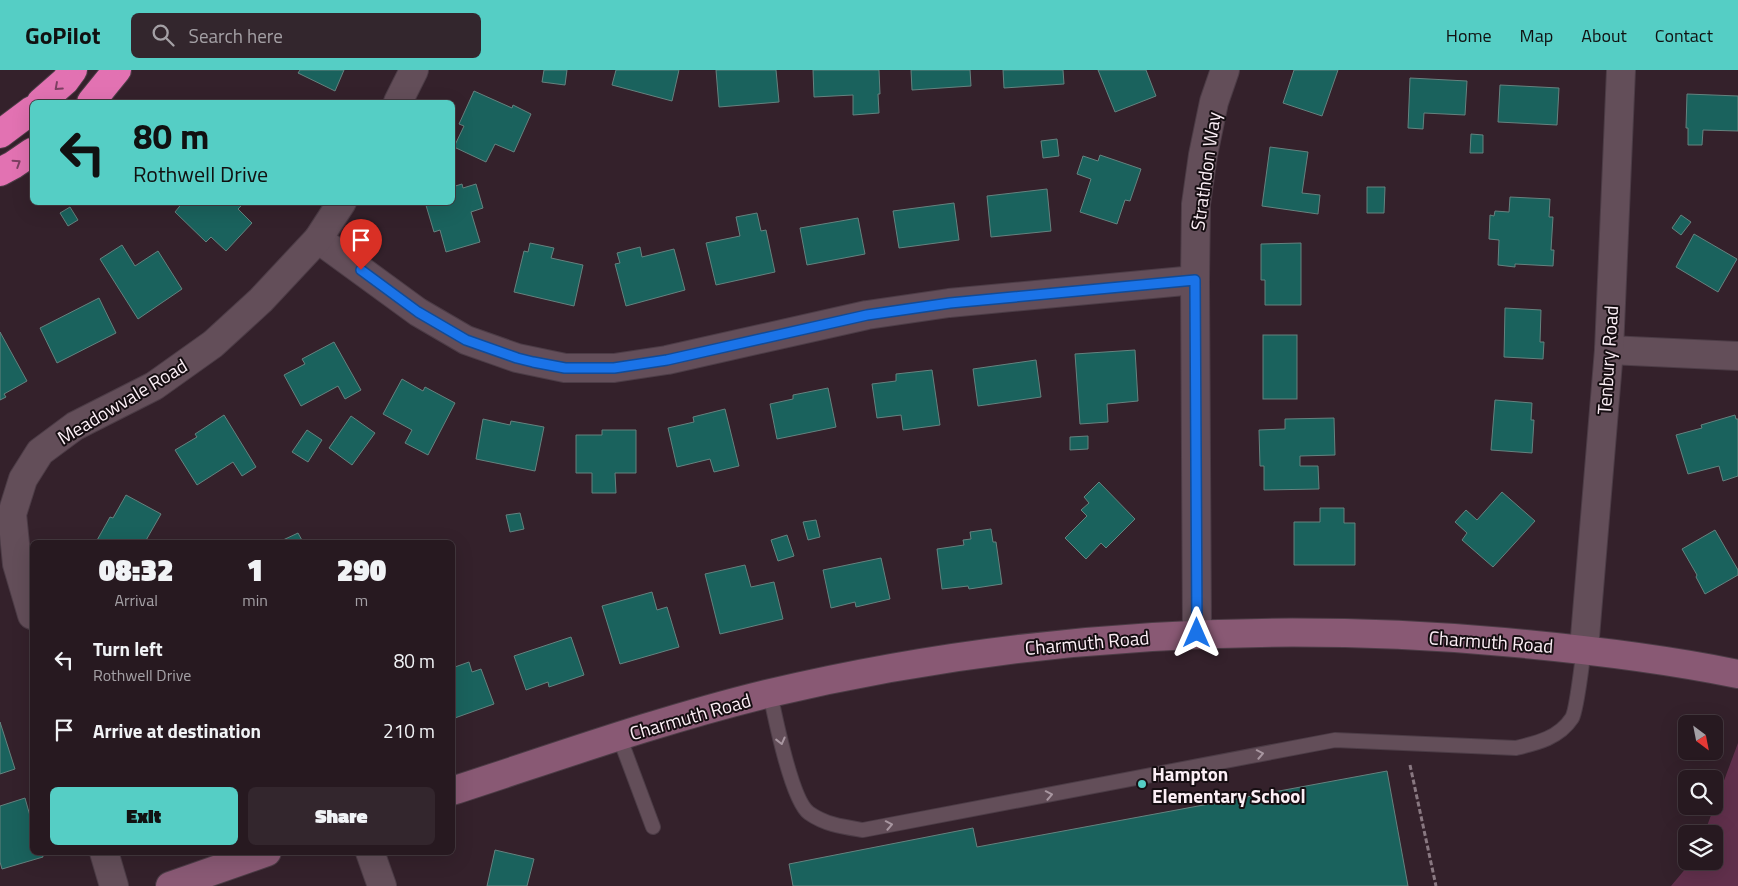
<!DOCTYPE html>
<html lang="en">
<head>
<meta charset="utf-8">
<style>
  body { margin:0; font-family:"Titillium Web",sans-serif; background:#33262d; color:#f1f3f6; height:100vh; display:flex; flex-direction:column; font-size:19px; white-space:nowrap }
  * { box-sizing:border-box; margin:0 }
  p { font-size:16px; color:#a4a0a5 }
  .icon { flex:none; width:28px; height:28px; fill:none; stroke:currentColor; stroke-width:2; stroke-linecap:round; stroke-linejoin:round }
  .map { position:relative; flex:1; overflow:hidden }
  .drawer { position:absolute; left:30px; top:470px; width:425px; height:315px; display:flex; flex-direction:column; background:#271920; border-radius:8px; box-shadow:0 5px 20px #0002,0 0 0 1px #43383e }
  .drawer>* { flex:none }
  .hud { position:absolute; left:30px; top:30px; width:425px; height:105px; border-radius:8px; box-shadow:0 5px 20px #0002,0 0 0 1px #43383e; background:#55cec5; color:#111; overflow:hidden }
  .needle { width:32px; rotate:148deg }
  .fabs { position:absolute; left:1678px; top:645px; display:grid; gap:10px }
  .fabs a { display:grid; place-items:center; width:45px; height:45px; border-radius:8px; background:#271920; box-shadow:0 5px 20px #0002,0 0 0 1px #43383e; font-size:25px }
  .pin { position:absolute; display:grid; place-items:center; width:42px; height:42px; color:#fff; margin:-51px -21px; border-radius:50% 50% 50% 0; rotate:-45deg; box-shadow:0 0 5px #0007 }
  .pin .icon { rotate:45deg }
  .me { position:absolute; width:55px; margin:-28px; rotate:0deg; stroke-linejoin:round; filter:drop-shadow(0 0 4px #0008) }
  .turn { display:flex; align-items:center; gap:18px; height:105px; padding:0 20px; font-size:22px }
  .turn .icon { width:65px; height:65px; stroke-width:2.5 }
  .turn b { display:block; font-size:35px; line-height:42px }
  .eta { display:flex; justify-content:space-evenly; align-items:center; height:85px; text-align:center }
  .eta b { font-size:30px; font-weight:800; line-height:35px }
  .button { display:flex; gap:10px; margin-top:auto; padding:10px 20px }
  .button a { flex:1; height:58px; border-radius:8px; background:#55cec5; color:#111; font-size:20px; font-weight:800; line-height:58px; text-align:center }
  .button a+a { background:#33262d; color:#f1f3f6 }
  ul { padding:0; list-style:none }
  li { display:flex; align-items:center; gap:15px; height:70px; padding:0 20px }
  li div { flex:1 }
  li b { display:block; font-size:19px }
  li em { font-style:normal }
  header { display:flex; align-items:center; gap:30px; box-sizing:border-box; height:70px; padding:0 25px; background:#55cec5; color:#111 }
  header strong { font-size:24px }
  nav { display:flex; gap:28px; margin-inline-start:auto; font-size:18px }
  .search { width:350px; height:45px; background:#33262d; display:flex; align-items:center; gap:12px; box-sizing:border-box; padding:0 18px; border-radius:8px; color:#a4a0a5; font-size:19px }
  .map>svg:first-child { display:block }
  .green { fill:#61304c }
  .building { fill:#1a625d; stroke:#65827f }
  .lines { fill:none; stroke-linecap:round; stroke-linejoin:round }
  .lane-casing { stroke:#4c3c46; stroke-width:16 }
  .street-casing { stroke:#4c3c46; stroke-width:30 }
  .secondary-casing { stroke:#4c3c46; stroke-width:30 }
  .highway-casing { stroke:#4c3c46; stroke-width:30 }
  .path { stroke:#897881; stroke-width:3; stroke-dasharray:5 2.5; stroke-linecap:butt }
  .lane { stroke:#634e59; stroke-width:14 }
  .street { stroke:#634e59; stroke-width:28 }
  .secondary { stroke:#895974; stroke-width:28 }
  .highway { stroke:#e272b2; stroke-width:28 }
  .oneway { stroke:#7c4062 }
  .oneway2 { stroke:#a896a0 }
  .route-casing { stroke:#114b97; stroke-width:12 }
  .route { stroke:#1a73e8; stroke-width:9 }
  .poi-dot { fill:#55cec5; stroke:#160e12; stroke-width:2 }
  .labels { text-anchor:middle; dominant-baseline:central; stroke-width:4; stroke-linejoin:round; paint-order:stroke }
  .street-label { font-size:19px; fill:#fceff6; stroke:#160e12 }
  .poi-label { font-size:19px; font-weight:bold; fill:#fceff6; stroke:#160e12; text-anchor:start }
</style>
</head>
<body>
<header>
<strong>GoPilot</strong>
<div class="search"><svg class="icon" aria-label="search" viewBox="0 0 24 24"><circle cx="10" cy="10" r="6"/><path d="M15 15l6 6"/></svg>Search here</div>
<nav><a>Home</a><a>Map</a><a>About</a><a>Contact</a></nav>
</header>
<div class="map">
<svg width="1738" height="816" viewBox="0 0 1738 816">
  <rect width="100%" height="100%" fill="#34212b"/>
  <polygon class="green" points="1738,673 1738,816 1671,816 1692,791 1714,791 1714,764 1704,764"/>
  <g class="building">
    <polygon points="300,0 344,0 335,21 298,3"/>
    <polygon points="544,0 567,0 565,15 542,12"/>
    <polygon points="616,0 679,0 672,31 612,15"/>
    <polygon points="716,0 776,0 779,32 719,37"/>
    <polygon points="813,0 879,0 880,24 878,24 879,43 853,45 853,25 814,27"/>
    <polygon points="911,0 970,0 971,16 912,20"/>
    <polygon points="1003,0 1063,0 1064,14 1004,18"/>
    <polygon points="1098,0 1146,0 1156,26 1115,42"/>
    <polygon points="1294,0 1338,0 1322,46 1283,33"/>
    <polygon points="1410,8 1467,11 1465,45 1424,43 1423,59 1408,58"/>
    <polygon points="1500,15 1559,18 1557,55 1498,52"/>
    <polygon points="474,21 512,38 513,35 531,44 514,82 495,74 486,92 454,77 464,56 459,54"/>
    <polygon points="1687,24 1738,26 1738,61 1703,60 1702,75 1688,75 1688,58 1686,58"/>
    <polygon points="1471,64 1483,65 1483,83 1470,83"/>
    <polygon points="1057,69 1059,86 1043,88 1041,71"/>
    <polygon points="1270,77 1308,82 1302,123 1320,125 1318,144 1262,136"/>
    <polygon points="1100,85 1141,99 1130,131 1125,130 1117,154 1080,142 1091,109 1077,104 1083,86 1098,91"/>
    <polygon points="462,114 463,118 476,114 483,138 471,142 480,172 446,182 440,160 434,162 425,132 452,132 452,117"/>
    <polygon points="1367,117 1385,117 1384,143 1367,143"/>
    <polygon points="1047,119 1051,161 991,167 987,126"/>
    <polygon points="1510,127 1550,129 1549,147 1553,147 1551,180 1554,180 1553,196 1515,194 1515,197 1498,195 1499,170 1489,169 1490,145 1494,146 1495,141 1509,142"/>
    <polygon points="183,132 242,132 243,134 238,139 252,153 226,181 211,167 206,172 175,142"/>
    <polygon points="954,133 959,170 899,178 893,141"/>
    <polygon points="70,137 78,150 68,156 60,143"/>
    <polygon points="757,143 761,161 766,160 775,202 716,215 706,173 740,166 736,147"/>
    <polygon points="1681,145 1691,152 1681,165 1672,158"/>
    <polygon points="858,148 865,184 807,195 800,158"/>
    <polygon points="1694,164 1737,189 1718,222 1676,197"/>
    <polygon points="530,173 554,178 551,188 583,195 574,236 514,222 524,181 528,182"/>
    <polygon points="1301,173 1301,235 1265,235 1265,210 1261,210 1261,174"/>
    <polygon points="122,175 135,196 158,181 182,219 138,249 100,189"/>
    <polygon points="640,177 642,187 674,179 685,220 626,236 615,194 620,193 617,183"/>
    <polygon points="99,228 116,263 57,293 40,258"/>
    <polygon points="1505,238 1541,240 1540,272 1544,272 1543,289 1504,287"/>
    <polygon points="0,262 27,311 4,324 6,327 0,330"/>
    <rect x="1263" y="265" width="34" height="64"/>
    <polygon points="334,272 361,320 345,329 338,316 301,336 284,305 305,294 302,289"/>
    <polygon points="1135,280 1138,331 1107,334 1108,352 1080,354 1075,284"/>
    <polygon points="1036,290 1041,327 978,336 973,299"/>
    <polygon points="932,300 940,355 903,360 901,345 877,348 872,314 896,311 896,304"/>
    <polygon points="402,309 423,321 425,317 455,333 428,385 405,373 412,360 383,344"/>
    <polygon points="828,318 836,357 777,369 770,334 793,329 793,325"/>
    <polygon points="1495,330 1532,333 1531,350 1534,350 1532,383 1491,380"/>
    <polygon points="725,339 739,396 714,402 710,389 677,397 668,358 694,352 693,347"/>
    <polygon points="224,345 256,397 242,406 233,392 197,415 175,380 197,367 195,364"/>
    <polygon points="1735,345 1736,349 1738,349 1738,406 1723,411 1719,396 1688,404 1676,365 1702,358 1701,355"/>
    <polygon points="351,346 375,363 352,395 329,378"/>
    <polygon points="1334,348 1335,385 1300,386 1300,396 1318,396 1319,419 1264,420 1264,396 1260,396 1259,360 1285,359 1285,349"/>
    <polygon points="483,349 510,355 511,351 544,357 535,401 476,389"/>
    <polygon points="307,360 322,370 308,392 292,382"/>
    <polygon points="602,360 636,360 636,403 615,403 616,423 592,423 592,403 576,403 576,365 602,365"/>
    <polygon points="1088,366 1088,379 1070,380 1070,367"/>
    <polygon points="1099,412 1135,449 1106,478 1101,473 1086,489 1065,468 1087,446 1081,440 1089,433 1084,427"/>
    <polygon points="1502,422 1535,451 1493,497 1462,470 1467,463 1455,452 1466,440 1477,450"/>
    <polygon points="126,425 161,444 145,472 96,472 110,447 113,448"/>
    <polygon points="1320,438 1344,438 1344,453 1355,453 1355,495 1294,495 1294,452 1320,452"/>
    <polygon points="520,443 524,459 510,462 506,445"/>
    <polygon points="816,450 820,467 808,470 803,452"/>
    <polygon points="991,459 993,472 996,472 1002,514 969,519 968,516 942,519 937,479 964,475 963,470 971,469 970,462"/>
    <polygon points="1715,460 1738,500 1738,505 1705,524 1696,507 1697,505 1682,479"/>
    <polygon points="298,463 303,472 284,472 283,470"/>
    <polygon points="787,465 794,486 778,491 771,470"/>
    <polygon points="881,488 890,529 856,537 855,532 831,538 823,500"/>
    <polygon points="745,495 751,517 774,512 783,549 720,564 705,504"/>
    <polygon points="652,522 657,540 667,537 679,577 620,594 602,536"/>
    <polygon points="571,567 584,605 549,617 548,612 526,620 514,586"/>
    <polygon points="469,592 472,602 481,599 494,634 452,649 452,608 455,608 452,598"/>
    <polygon points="0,652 15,699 0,704"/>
    <polygon points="1387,701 1408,816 793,816 789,794 973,758 977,777"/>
    <polygon points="25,728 32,753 32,782 42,782 43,787 2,799 0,792 0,736"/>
    <polygon points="495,780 534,789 527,816 487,816"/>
  </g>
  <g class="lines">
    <defs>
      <g id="lane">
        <path d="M770 623C775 647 792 731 809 743 826 755 844 757 863 760L1335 670 1516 678C1537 673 1559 668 1572 648 1577 640 1582 591 1584 579"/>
        <polyline points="619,666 653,757"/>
      </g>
      <g id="street">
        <polyline points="398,32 414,0"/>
        <polyline points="318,169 418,242 466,270 517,288 565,298 614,298 667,290 867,245 949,233 1195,210"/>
        <polyline points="1609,280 1738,286"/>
        <polyline points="32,545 17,494 12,444 23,409 40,382 75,356 154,316 213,274 261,230 318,169 342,132"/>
        <polyline points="1197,563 1195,210 1196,134 1203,85 1214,32 1225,0"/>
        <polyline points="1584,579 1609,280 1621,0"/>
        <polyline points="104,782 114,816"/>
        <polyline points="370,782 382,816"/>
      </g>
      <g id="secondary">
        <path d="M452 721C557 687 660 650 766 624 1010 566 1255 550 1504 572 1582 579 1661 588 1738 604"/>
        <polyline points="170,816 267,782"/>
      </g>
      <g id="highway">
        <polyline points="41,32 65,11 73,0"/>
        <polyline points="91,32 117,0"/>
        <polyline points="0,64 32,40"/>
        <polyline points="0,102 13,95 32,82"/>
      </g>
    </defs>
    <use href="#lane" class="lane-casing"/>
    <use href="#street" class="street-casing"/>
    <use href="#secondary" class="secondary-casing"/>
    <use href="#highway" class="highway-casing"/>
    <polyline class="path" points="1410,695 1436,816"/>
    <use href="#lane" class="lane"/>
    <use href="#street" class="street"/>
    <use href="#secondary" class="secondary"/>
    <use href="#highway" class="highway"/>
  </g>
  <defs><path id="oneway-chevron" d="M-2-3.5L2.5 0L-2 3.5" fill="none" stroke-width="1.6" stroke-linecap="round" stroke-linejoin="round" transform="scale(1.25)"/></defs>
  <g class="oneway">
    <use href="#oneway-chevron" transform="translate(58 17) rotate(138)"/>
    <use href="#oneway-chevron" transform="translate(17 93) rotate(-33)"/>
  </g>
  <g class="oneway2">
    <use href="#oneway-chevron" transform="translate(781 671) rotate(76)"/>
    <use href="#oneway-chevron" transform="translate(1260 684) rotate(-11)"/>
    <use href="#oneway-chevron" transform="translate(1049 725) rotate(-11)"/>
    <use href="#oneway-chevron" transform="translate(889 755) rotate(-11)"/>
  </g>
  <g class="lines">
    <defs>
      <polyline id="route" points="361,200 418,242 466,270 517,288 533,292 565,298 614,298 667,290 867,245 950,233 1195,210 1197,563"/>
    </defs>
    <use href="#route" class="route-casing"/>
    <use href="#route" class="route"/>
  </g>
  <circle class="poi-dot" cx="1142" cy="714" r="5"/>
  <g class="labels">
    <g class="street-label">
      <text transform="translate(1205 101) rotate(-82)">Strathdon Way</text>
      <text transform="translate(1607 290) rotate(-86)">Tenbury Road</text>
      <text transform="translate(122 331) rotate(-31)">Meadowvale Road</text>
      <text transform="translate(1491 571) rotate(4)">Charmuth Road</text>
      <text transform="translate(1087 572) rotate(-5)">Charmuth Road</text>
      <text transform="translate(690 646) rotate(-16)">Charmuth Road</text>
    </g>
    <g class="poi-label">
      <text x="1152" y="703">Hampton<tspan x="1152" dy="22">Elementary School</tspan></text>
    </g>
  </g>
</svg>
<div class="fabs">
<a><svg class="needle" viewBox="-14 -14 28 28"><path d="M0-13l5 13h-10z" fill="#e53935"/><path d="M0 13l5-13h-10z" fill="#a4a0a5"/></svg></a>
<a><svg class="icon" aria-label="search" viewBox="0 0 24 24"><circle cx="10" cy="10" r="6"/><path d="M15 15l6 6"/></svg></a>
<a><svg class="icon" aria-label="layers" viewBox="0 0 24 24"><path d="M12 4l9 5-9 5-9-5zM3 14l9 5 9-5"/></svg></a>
</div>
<div class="pin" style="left:361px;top:200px;background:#d93025"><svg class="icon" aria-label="arrive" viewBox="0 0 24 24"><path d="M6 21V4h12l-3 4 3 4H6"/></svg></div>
<svg class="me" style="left:1197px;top:563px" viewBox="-20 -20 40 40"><path d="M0-17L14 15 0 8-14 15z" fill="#1a73e8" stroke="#fff" stroke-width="4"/></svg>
<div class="hud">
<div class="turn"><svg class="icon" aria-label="left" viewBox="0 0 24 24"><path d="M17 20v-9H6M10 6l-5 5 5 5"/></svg><div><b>80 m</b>Rothwell Drive</div></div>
</div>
<section class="drawer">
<div class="eta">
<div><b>08:32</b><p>Arrival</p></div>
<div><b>1</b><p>min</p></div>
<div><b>290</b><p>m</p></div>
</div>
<ul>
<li><svg class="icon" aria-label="left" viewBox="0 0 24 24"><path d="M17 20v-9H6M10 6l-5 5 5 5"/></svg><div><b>Turn left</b><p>Rothwell Drive</p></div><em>80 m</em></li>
<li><svg class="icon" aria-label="arrive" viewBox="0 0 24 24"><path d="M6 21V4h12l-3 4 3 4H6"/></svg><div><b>Arrive at destination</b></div><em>210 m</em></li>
</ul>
<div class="button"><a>Exit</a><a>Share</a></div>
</section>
</div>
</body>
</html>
